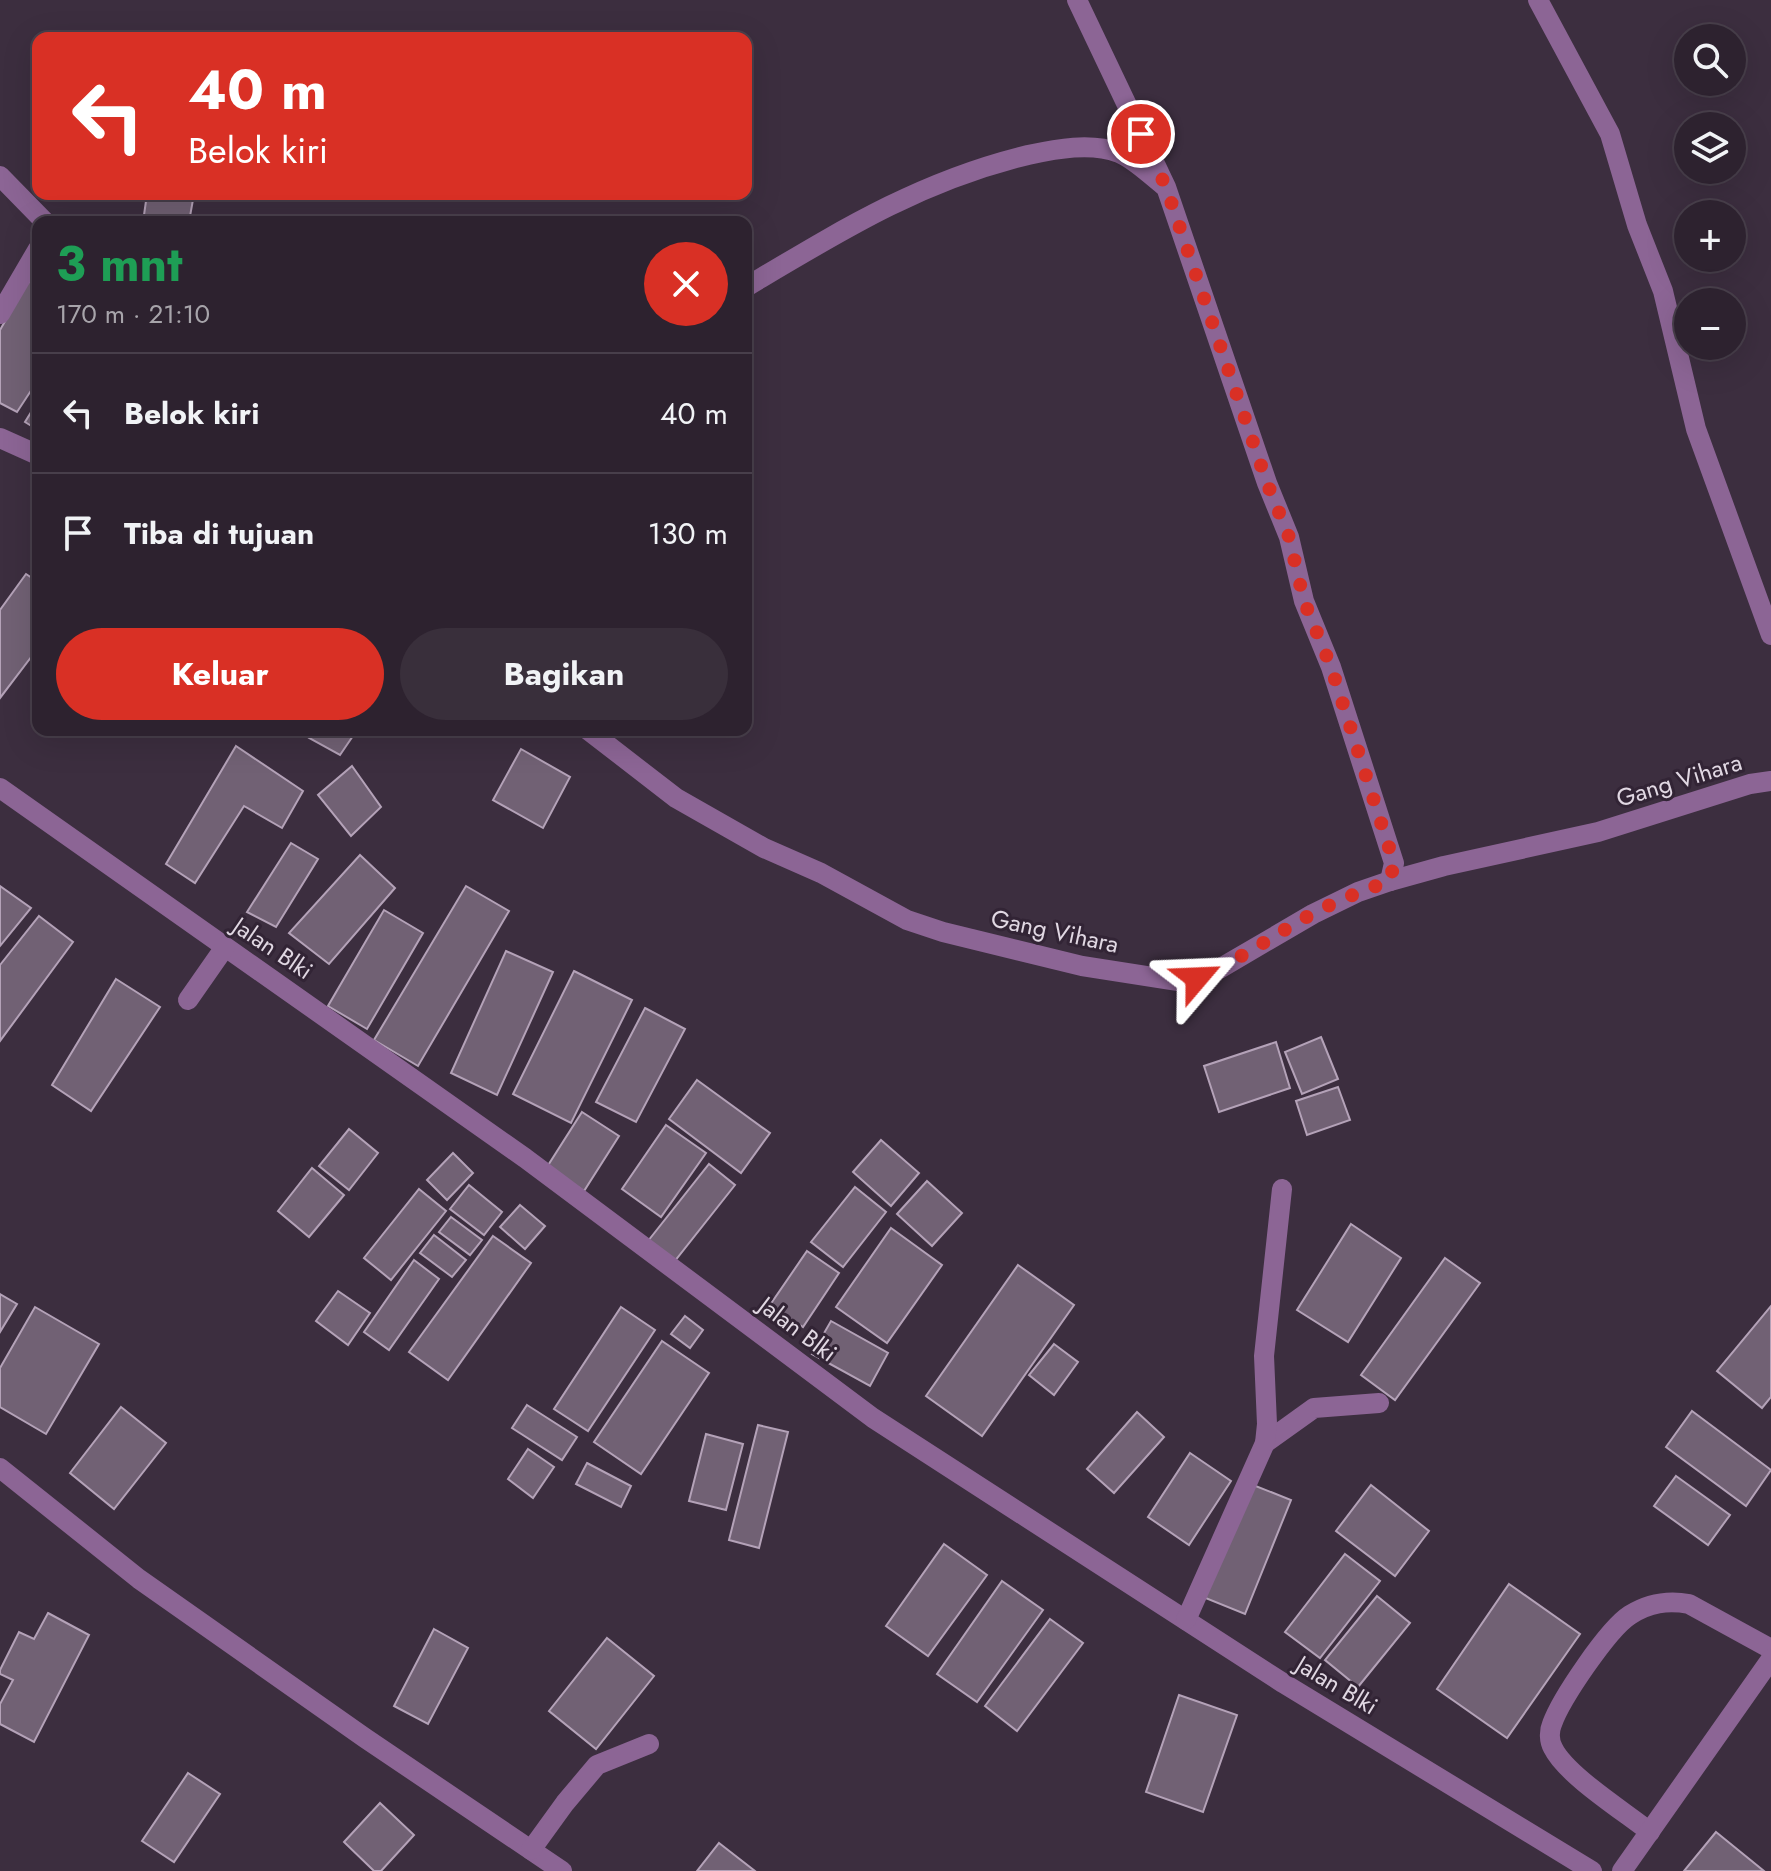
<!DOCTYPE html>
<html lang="id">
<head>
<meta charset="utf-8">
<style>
  body { margin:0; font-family:Jost,sans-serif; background:#392f3b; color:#f1f3f6; height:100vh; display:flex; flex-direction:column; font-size:30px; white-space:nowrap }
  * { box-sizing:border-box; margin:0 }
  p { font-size:26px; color:#a7a4aa }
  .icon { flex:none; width:44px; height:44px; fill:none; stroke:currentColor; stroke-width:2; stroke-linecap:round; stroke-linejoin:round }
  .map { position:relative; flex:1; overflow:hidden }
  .details { position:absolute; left:32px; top:216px; width:720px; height:520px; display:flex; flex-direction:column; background:#2d222f; border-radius:16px; box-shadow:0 8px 32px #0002,0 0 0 2px #483f4b }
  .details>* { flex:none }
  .banner { position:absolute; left:32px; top:32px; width:720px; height:168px; border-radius:16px; box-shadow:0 8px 32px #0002,0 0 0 2px #483f4b; background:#d93025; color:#fff; overflow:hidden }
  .tools { position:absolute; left:1674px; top:24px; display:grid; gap:16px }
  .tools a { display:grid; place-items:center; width:72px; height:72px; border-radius:50%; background:#2d222f; box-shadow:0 8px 32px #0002,0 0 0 2px #483f4b; font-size:40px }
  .pin { position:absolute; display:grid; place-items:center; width:68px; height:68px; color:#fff; margin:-34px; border:4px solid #fff; border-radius:50%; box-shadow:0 2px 8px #0007 }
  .me { position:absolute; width:88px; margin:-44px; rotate:64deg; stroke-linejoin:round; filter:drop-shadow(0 0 6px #0008) }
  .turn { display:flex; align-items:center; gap:28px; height:168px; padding:0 24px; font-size:36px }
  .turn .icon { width:104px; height:104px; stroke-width:2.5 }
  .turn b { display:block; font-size:56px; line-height:68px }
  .round { display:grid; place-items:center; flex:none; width:84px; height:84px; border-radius:42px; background:#392f3b }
  .headline { display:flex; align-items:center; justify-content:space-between; height:136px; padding:0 24px }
  h1 { font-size:48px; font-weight:700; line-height:60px; color:#1e9e55 }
  .button { display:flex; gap:16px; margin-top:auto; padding:16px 24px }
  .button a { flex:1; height:92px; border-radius:48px; background:#d93025; color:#fff; font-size:32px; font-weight:700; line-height:92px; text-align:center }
  .button a+a { background:#392f3b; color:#f1f3f6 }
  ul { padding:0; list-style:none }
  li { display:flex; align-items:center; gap:24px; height:120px; padding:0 24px; border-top:2px solid #483f4b }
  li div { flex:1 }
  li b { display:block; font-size:30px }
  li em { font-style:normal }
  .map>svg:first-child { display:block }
  .building { fill:#716174; stroke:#b4a2b8; stroke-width:2 }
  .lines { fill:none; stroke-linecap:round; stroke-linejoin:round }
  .minor { stroke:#8c6595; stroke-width:20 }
  .route { stroke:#d93025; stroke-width:14; stroke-dasharray:0 25.2 }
  .labels { text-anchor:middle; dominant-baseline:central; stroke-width:6; stroke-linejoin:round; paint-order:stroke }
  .street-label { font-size:24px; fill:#e1d8e3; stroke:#322435 }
</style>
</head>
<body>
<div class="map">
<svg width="1771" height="1871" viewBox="0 0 1771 1871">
  <rect width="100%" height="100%" fill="#3c2e3f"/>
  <g class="building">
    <polygon points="147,194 194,194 189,222 143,222"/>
    <polygon points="28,281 38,287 38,380 17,412 0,403 0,330"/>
    <polygon points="38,401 38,430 25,422"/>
    <polygon points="26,574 38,582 38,648 0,698 0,610"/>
    <polygon points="314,730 357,730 340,755 309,738"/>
    <polygon points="236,746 303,791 282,828 244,806 195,883 166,864"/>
    <polygon points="521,749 570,777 543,828 493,800"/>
    <polygon points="352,766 381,807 351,836 318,795"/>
    <polygon points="291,843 318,859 276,927 247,912"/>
    <polygon points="360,855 395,888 329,964 289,933"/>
    <polygon points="0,886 31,908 0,946"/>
    <polygon points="466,886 509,911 418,1066 374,1040"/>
    <polygon points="384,910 423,933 367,1029 328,1006"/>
    <polygon points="39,916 73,942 0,1041 0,965"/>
    <polygon points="506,951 553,972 497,1095 451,1073"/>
    <polygon points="574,971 632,1000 571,1123 513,1094"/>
    <polygon points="116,979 160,1007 91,1111 52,1085"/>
    <polygon points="645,1008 685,1029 636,1122 596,1102"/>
    <polygon points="1321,1037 1338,1079 1302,1094 1285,1052"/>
    <polygon points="1276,1042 1290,1088 1219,1112 1204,1066"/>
    <polygon points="697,1080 770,1133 741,1173 669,1119"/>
    <polygon points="1338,1087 1350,1120 1307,1135 1296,1101"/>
    <polygon points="582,1112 619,1136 584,1191 547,1167"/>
    <polygon points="666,1125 706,1153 661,1217 622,1189"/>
    <polygon points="349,1129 378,1153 349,1190 319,1166"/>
    <polygon points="881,1140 919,1173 891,1206 853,1172"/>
    <polygon points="453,1153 473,1173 447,1200 427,1180"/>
    <polygon points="709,1164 735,1185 674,1262 648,1241"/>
    <polygon points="312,1168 344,1195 309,1237 278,1211"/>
    <polygon points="927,1181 962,1213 932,1246 897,1214"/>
    <polygon points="469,1185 502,1212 484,1235 450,1209"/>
    <polygon points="855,1187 886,1212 843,1267 811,1242"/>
    <polygon points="419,1189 446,1211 391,1280 364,1258"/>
    <polygon points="520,1205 545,1226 525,1249 500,1227"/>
    <polygon points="451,1217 482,1240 470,1255 439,1232"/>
    <polygon points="1351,1224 1401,1258 1348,1342 1297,1310"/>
    <polygon points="891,1228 942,1265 887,1343 836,1307"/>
    <polygon points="434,1235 466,1260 452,1277 420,1253"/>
    <polygon points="493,1236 531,1263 448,1380 409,1352"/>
    <polygon points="807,1251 839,1273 803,1327 770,1305"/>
    <polygon points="1445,1258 1480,1283 1395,1400 1361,1375"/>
    <polygon points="414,1260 439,1279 389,1350 364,1332"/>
    <polygon points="1018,1265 1074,1305 982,1436 926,1396"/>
    <polygon points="338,1291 370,1313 348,1345 316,1321"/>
    <polygon points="0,1294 17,1304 0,1332"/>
    <polygon points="1771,1306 1771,1397 1762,1408 1717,1371"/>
    <polygon points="35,1307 99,1344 46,1434 0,1407 0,1368"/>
    <polygon points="621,1307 655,1330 588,1431 554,1409"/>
    <polygon points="685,1316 703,1330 690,1348 671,1334"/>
    <polygon points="831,1321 888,1353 870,1386 812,1354"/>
    <polygon points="662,1341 709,1373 641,1474 594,1442"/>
    <polygon points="1054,1344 1078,1362 1054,1395 1029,1375"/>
    <polygon points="527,1405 577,1437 562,1460 512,1428"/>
    <polygon points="121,1407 166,1443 114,1509 70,1473"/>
    <polygon points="1692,1411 1771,1470 1746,1506 1666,1447"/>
    <polygon points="1137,1412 1164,1437 1114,1493 1087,1469"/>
    <polygon points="758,1425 788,1432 759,1548 729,1540"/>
    <polygon points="706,1434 743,1444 726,1510 689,1501"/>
    <polygon points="528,1449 554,1467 533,1498 508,1479"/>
    <polygon points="1190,1453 1231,1481 1189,1545 1148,1517"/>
    <polygon points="587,1463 631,1486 621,1507 576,1484"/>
    <polygon points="1676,1476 1730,1515 1708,1545 1654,1506"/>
    <polygon points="1248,1483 1291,1500 1245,1614 1203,1597"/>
    <polygon points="1371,1485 1429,1531 1395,1576 1336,1531"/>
    <polygon points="944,1544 987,1575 928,1656 886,1626"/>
    <polygon points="1345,1554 1380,1581 1320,1658 1285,1632"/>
    <polygon points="1002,1581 1043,1610 977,1702 937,1674"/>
    <polygon points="1509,1584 1580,1634 1507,1738 1437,1689"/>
    <polygon points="1377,1596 1410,1623 1358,1687 1325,1660"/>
    <polygon points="48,1613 89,1635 34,1742 0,1724 0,1704 13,1680 0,1674 0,1670 19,1632 34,1639"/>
    <polygon points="1050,1619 1083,1643 1017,1731 985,1706"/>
    <polygon points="434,1629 468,1648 428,1724 394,1706"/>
    <polygon points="607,1638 654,1676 596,1749 549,1711"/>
    <polygon points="1179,1695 1237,1715 1203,1812 1146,1792"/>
    <polygon points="188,1773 220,1794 174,1862 142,1841"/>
    <polygon points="380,1803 414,1835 381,1871 374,1871 344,1842"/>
    <polygon points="1716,1832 1764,1871 1684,1871"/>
    <polygon points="719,1843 755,1871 697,1871"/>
  </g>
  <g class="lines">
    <g class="minor">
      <polyline points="1077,0 1166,187 1267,483 1289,537 1304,601 1331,667 1394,863 1390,881"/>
      <polyline points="1538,0 1610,134 1637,225 1663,291 1696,429 1771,635"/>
      <polyline points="0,176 45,222"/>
      <path d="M746 287C840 231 920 181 1028 155 1056 149 1091 142 1119 153 1134 159 1150 175 1163 185"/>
      <polyline points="0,314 38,249"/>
      <polyline points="0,438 38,455"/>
      <polyline points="588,730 676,798 764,848 821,873 907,920 943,932 1082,966 1178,981 1197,978 1219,969 1313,914 1358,892 1390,881 1444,866 1598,832 1750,784 1771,781"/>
      <polyline points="0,788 525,1158 873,1418 1283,1683 1592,1871"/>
      <polyline points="188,1000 225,947"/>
      <polyline points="1265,1443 1314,1408 1379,1403"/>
      <polyline points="0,1468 139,1579 365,1738 562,1871"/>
      <polyline points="1186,1620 1265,1443 1267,1424 1264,1356 1282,1189"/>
      <path d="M1650 1832C1625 1812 1566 1775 1553 1748 1549 1741 1549 1731 1552 1724 1561 1699 1608 1629 1630 1615 1649 1603 1667 1600 1689 1604L1771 1649"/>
      <polyline points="531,1850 565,1803 597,1765 649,1744"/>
      <polyline points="1622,1871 1771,1659"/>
    </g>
  </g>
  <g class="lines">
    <path class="route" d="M1141 134 1166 187 1267 483 1289 537 1304 601 1331 667 1394 863 1390 881C1362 891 1336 901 1310 915 1272 936 1237 962 1197 978"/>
  </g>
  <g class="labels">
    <g class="street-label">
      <text transform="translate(1679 780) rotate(-17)">Gang Vihara</text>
      <text transform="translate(1055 931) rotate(12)">Gang Vihara</text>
      <text transform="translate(273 948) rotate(34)">Jalan Blki</text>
      <text transform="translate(798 1329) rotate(37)">Jalan Blki</text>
      <text transform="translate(1337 1685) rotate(31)">Jalan Blki</text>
    </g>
  </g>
</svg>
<div class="tools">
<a><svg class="icon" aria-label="search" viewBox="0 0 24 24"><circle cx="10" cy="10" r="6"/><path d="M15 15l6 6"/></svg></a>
<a><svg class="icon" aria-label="layers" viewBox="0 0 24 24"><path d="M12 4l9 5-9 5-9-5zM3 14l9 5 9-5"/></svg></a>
<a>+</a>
<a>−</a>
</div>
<div class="pin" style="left:1141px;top:134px;background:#d93025"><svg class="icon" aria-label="arrive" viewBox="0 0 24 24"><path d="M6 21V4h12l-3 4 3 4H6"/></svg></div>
<svg class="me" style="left:1197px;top:978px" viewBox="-20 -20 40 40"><path d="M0-17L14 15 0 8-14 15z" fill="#d93025" stroke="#fff" stroke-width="4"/></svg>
<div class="banner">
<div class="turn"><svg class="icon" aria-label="left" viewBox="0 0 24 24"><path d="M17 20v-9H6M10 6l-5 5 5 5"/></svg><div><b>40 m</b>Belok kiri</div></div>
</div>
<section class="details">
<div class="headline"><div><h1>3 mnt</h1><p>170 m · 21:10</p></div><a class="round" style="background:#d93025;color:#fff"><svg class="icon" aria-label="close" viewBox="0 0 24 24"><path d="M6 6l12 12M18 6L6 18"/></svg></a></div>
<ul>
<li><svg class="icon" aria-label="left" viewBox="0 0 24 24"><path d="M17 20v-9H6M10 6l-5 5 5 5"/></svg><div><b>Belok kiri</b></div><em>40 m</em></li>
<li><svg class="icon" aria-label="arrive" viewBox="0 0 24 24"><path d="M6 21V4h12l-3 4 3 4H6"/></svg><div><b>Tiba di tujuan</b></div><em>130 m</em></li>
</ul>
<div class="button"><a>Keluar</a><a>Bagikan</a></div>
</section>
</div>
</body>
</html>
